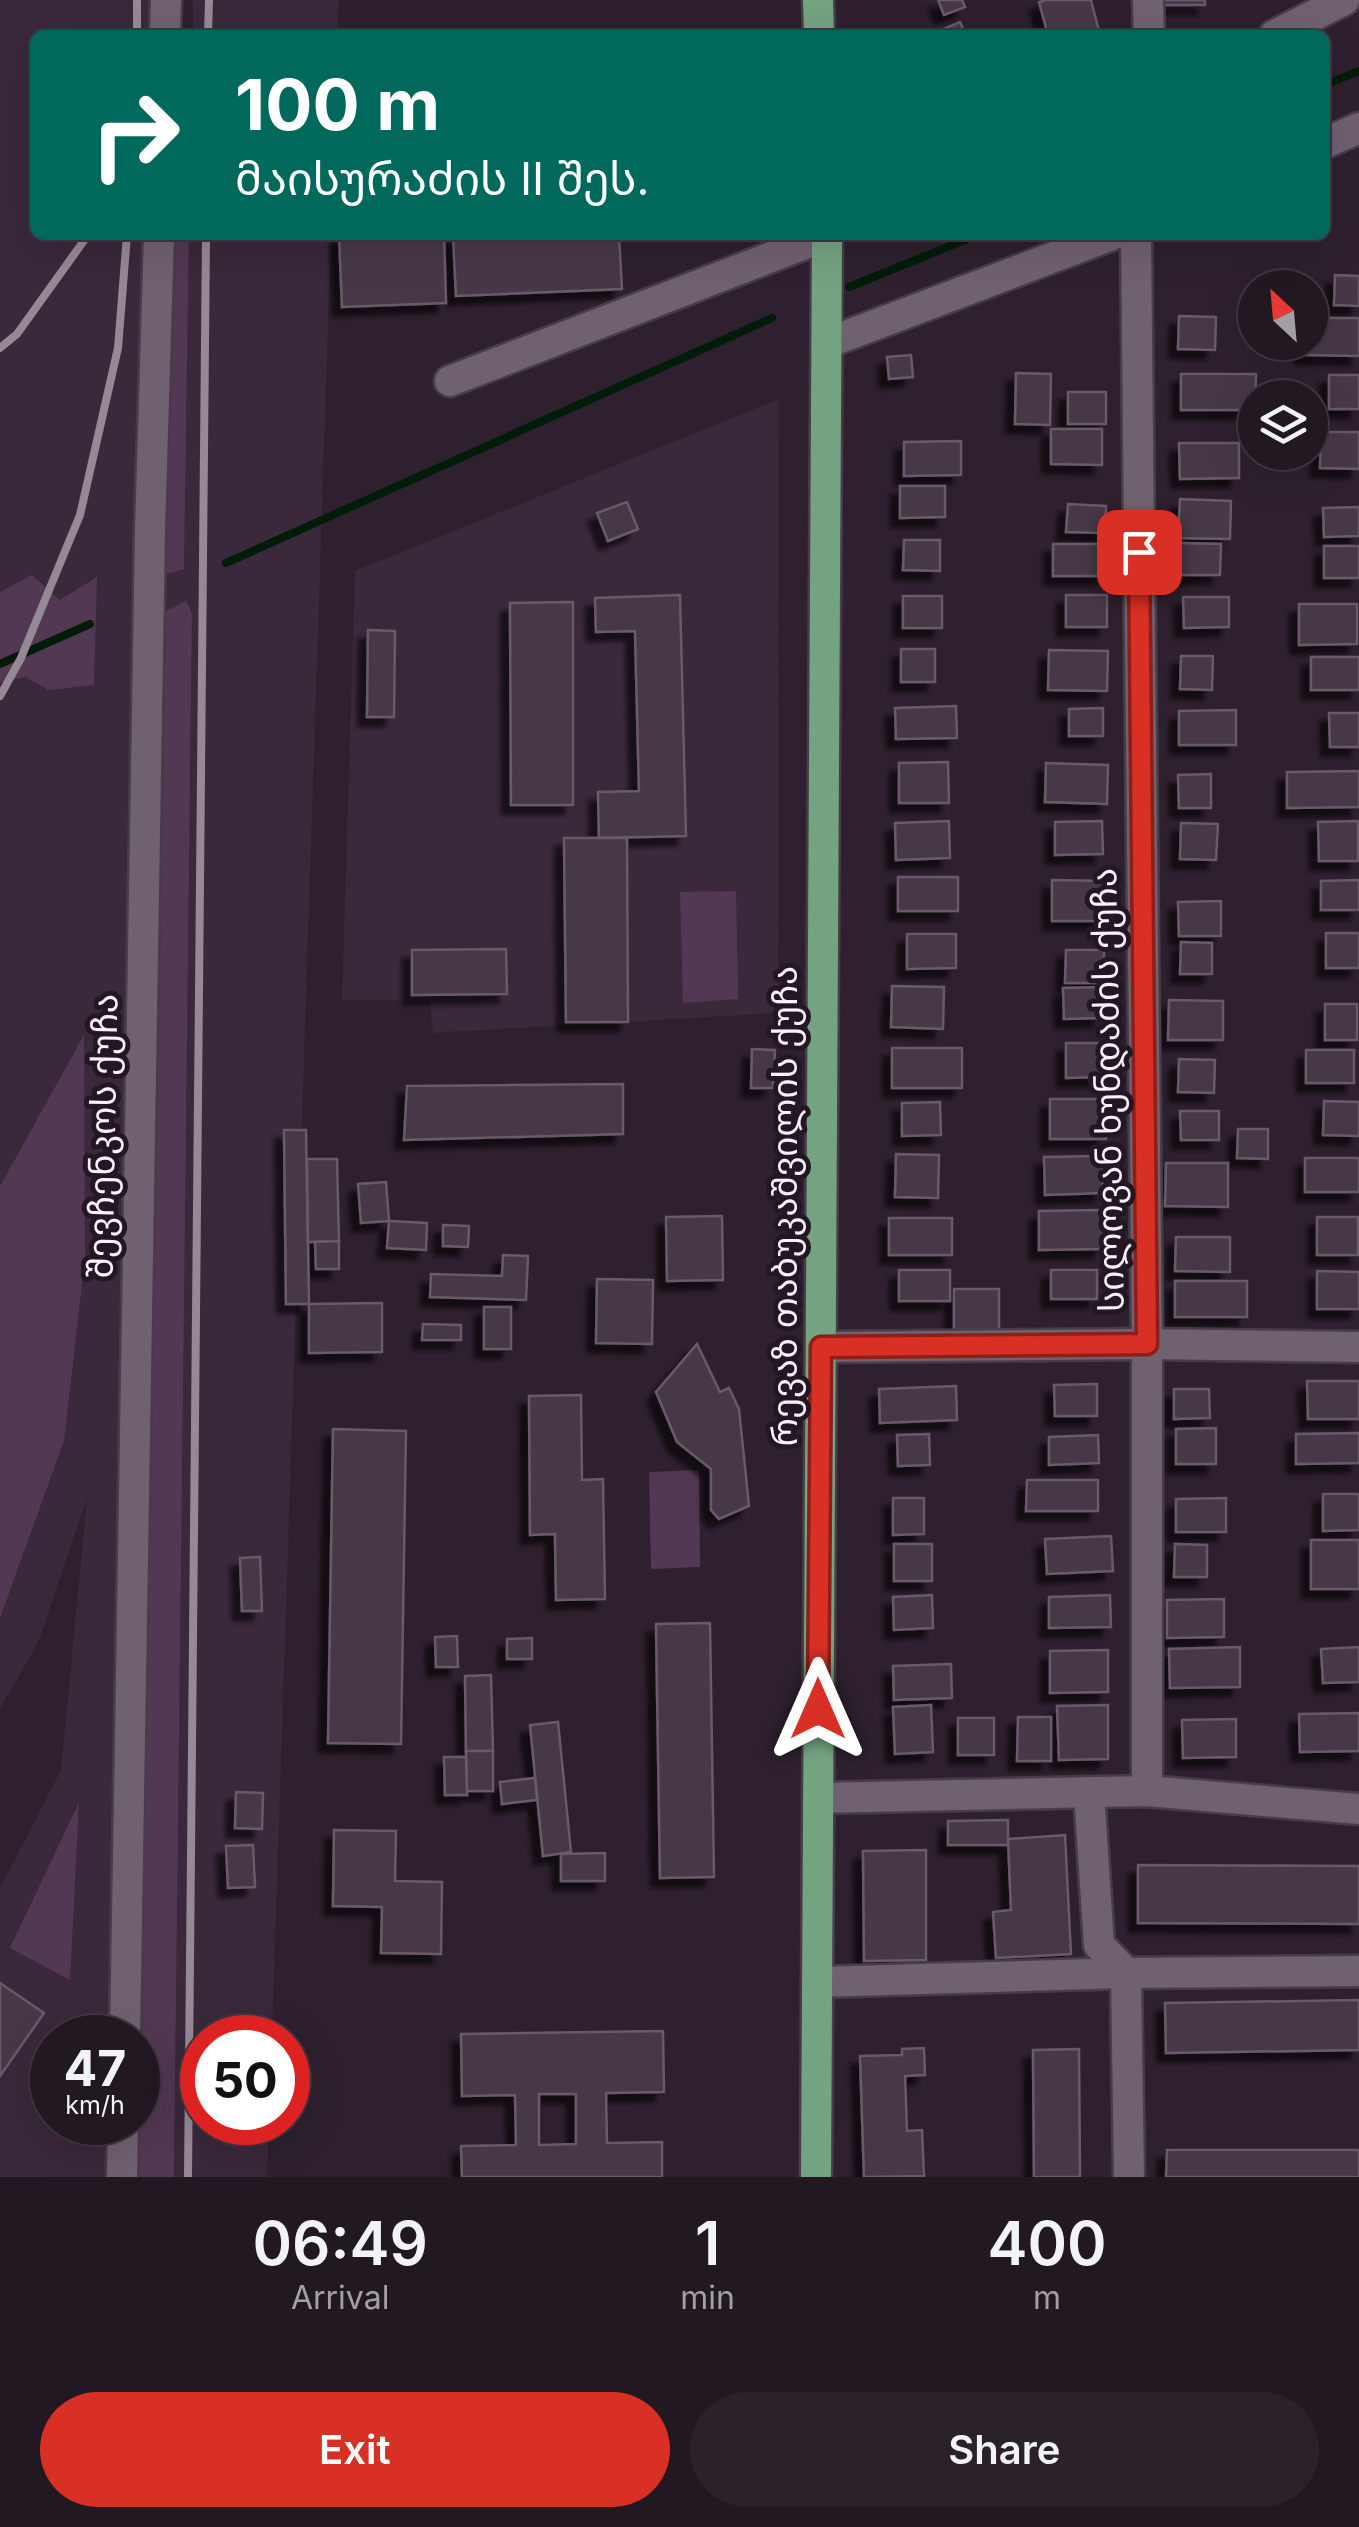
<!DOCTYPE html>
<html lang="en">
<head>
<meta charset="utf-8">
<style>
  body { margin:0; font-family:Inter,"Noto Sans Georgian",sans-serif; background:#2a212a; color:#f1f3f6; height:100vh; display:flex; flex-direction:column; font-size:38px; white-space:nowrap }
  * { box-sizing:border-box; margin:0 }
  p { font-size:32px; color:#a2a0a5 }
  .icon { flex:none; width:55px; height:55px; fill:none; stroke:currentColor; stroke-width:2; stroke-linecap:round; stroke-linejoin:round }
  .map { position:relative; height:2177px; overflow:hidden }
  .details { display:flex; flex-direction:column; background:#221822; flex:1 }
  .details>* { flex:none }
  .top-card { position:absolute; left:30px; top:30px; width:1300px; height:210px; border-radius:15px; box-shadow:0 10px 40px #0002,0 0 0 2px #3f3740; background:#00695c; color:#fff; overflow:hidden }
  .needle { width:65px; rotate:334deg }
  .fabs { position:absolute; left:1238px; top:270px; display:grid; gap:20px }
  .fabs a { display:grid; place-items:center; width:90px; height:90px; border-radius:50%; background:#221822; box-shadow:0 10px 40px #0002,0 0 0 2px #3f3740; font-size:50px }
  .speed { position:absolute; left:30px; top:2015px; display:flex; gap:20px; font-size:50px; font-weight:700; text-align:center }
  .speed>* { display:grid; place-content:center; width:130px; height:130px; border-radius:50%; background:#221822; box-shadow:0 10px 40px #0002,0 0 0 2px #3f3740; line-height:1 }
  .speed small { font-size:25px; font-weight:400 }
  .speed .limit { border:15px solid #d22; background:#fff; color:#111 }
  .pin { position:absolute; display:grid; place-items:center; width:85px; height:85px; color:#fff; margin:-42px; border-radius:20px; box-shadow:0 5px 15px #0006 }
  .me { position:absolute; width:110px; margin:-55px; rotate:0deg; stroke-linejoin:round; filter:drop-shadow(0 0 8px #0008) }
  .turn { display:flex; align-items:center; gap:35px; height:210px; padding:0 40px; font-size:45px }
  .turn .icon { width:130px; height:130px; stroke-width:2.5 }
  .turn b { display:block; font-size:70px; line-height:85px }
  .eta { display:flex; justify-content:space-evenly; align-items:center; height:170px; text-align:center }
  .eta b { font-size:60px; font-weight:600; line-height:70px }
  .button { display:flex; gap:20px; margin-top:auto; padding:20px 40px }
  .button a { flex:1; height:115px; border-radius:60px; background:#d93025; color:#fff; font-size:40px; font-weight:600; line-height:115px; text-align:center }
  .button a+a { background:#2a212a; color:#f1f3f6 }
  .map>svg:first-child { display:block }
  .built { fill:#3a283b; fill-rule:evenodd }
  .green { fill:#533854 }
  .lines { fill:none; stroke-linecap:round; stroke-linejoin:round }
  .stream { stroke:#011c08; stroke-width:8 }
  .building { fill:#463746; stroke:#695a6a; stroke-width:2.5; fill-rule:evenodd; filter:url(#shadow) }
  .minor-casing { stroke:#473d48; stroke-width:35 }
  .major-casing { stroke:#473d48; stroke-width:35 }
  .minor { stroke:#706171; stroke-width:30 }
  .major { stroke:#74a382; stroke-width:30 }
  .rail { stroke:#948994; stroke-width:8 }
  .route-casing { stroke:#8d1f18; stroke-width:25 }
  .route { stroke:#d93025; stroke-width:18 }
  .labels { text-anchor:middle; dominant-baseline:central; stroke-width:10; stroke-linejoin:round; paint-order:stroke }
  .street-label { font-size:35px; fill:#f9f0f9; stroke:#241724 }
</style>
</head>
<body>
<div class="map">
<svg width="1359" height="2177" viewBox="0 0 1359 2177">
  <defs>
    <filter id="shadow"><feDropShadow dx="-9" dy="9" stdDeviation="2.5" flood-color="#0009"/></filter>
  </defs>
  <rect width="100%" height="100%" fill="#2e202e"/>
  <g class="built">
    <path d="M0 0H174L173 35H35V235H169L184 568 189 235H331L272 2037 202 2038V2122L269 2123 267 2177H174L192 613 185 602 166 611 139 2177H0V1888L61 1770 87 1498 39 1641 0 1709V1618L64 1441 83 1038 0 1186V683L26 677 94 685 96 578 60 600 32 575 0 592ZM77 1805 70 1979H69L11 1947ZM52 2038H138V2122H52Z"/>
    <polygon points="193,0 339,0 337,35 193,35"/>
    <polygon points="779,399 778,1013 433,1033 430,1001 342,1000 355,571"/>
  </g>
  <g class="green">
    <polygon points="169,235 189,235 184,569 163,575"/>
    <polygon points="32,575 60,600 97,577 94,685 48,690 26,677 0,683 0,592"/>
    <polygon points="186,601 192,613 174,2177 139,2177 166,611"/>
    <polygon points="736,891 738,999 683,1003 680,892"/>
    <polygon points="84,1035 85,1258 64,1441 0,1618 0,1186"/>
    <polygon points="699,1470 700,1567 651,1569 649,1472"/>
    <polygon points="79,1802 70,1980 10,1948"/>
  </g>
  <g class="lines">
    <g class="stream">
      <polyline points="1325,85 1359,71"/>
      <polyline points="849,287 977,235"/>
      <polyline points="226,563 772,318"/>
      <polyline points="0,664 90,624"/>
    </g>
  </g>
  <g class="building">
    <polygon points="938,0 962,0 965,7 944,15"/>
    <polygon points="1046,0 1091,0 1100,35 1048,35 1039,2"/>
    <rect x="1158" y="0" width="47" height="5"/>
    <polygon points="960,22 966,35 929,35"/>
    <polygon points="339,235 444,235 446,303 342,307"/>
    <polygon points="453,235 619,235 622,289 456,296"/>
    <polygon points="1335,275 1359,276 1359,306 1334,305"/>
    <polygon points="1179,316 1216,317 1215,350 1178,349"/>
    <polygon points="1310,318 1359,318 1359,356 1303,355 1303,342 1310,342"/>
    <polygon points="911,355 913,377 889,379 887,357"/>
    <polygon points="1016,373 1051,374 1050,425 1015,424"/>
    <polygon points="1181,374 1256,374 1255,410 1181,410"/>
    <rect x="1329" y="375" width="30" height="34"/>
    <rect x="1068" y="392" width="38" height="32"/>
    <polygon points="1051,429 1102,429 1102,465 1051,464"/>
    <polygon points="1321,432 1359,432 1359,469 1320,468"/>
    <polygon points="961,441 961,475 904,476 904,442"/>
    <polygon points="1179,443 1239,443 1239,478 1180,479"/>
    <polygon points="900,486 945,486 945,517 900,518"/>
    <polygon points="1180,499 1231,501 1230,539 1178,538"/>
    <polygon points="627,502 638,529 608,541 597,513"/>
    <polygon points="1068,504 1106,506 1105,533 1066,532"/>
    <polygon points="1359,507 1359,536 1324,537 1323,508"/>
    <polygon points="904,540 940,540 940,571 903,570"/>
    <polygon points="1179,543 1221,544 1220,575 1179,575"/>
    <rect x="1053" y="544" width="52" height="32"/>
    <rect x="1324" y="546" width="35" height="32"/>
    <polygon points="680,595 686,836 599,838 598,792 639,791 635,631 596,632 595,598"/>
    <rect x="1066" y="595" width="41" height="32"/>
    <rect x="903" y="596" width="39" height="32"/>
    <polygon points="1183,597 1229,597 1229,627 1184,628"/>
    <polygon points="573,602 573,805 511,805 510,603"/>
    <polygon points="1299,604 1357,604 1357,644 1299,645"/>
    <polygon points="368,630 395,631 394,717 367,717"/>
    <rect x="901" y="649" width="34" height="33"/>
    <polygon points="1049,650 1108,651 1107,691 1048,690"/>
    <polygon points="1181,656 1213,656 1212,690 1180,689"/>
    <rect x="1311" y="657" width="48" height="33"/>
    <polygon points="956,706 957,738 896,739 895,708"/>
    <polygon points="1103,708 1103,736 1069,736 1069,709"/>
    <polygon points="1236,710 1236,745 1179,745 1179,711"/>
    <polygon points="1329,713 1359,713 1359,747 1330,747"/>
    <polygon points="948,762 949,803 899,803 899,763"/>
    <polygon points="1046,763 1108,765 1107,804 1045,802"/>
    <polygon points="1359,771 1359,807 1287,808 1287,772"/>
    <polygon points="1211,774 1211,808 1179,808 1178,775"/>
    <polygon points="949,821 950,858 896,860 895,823"/>
    <polygon points="1102,821 1103,854 1055,855 1055,822"/>
    <polygon points="1358,821 1358,861 1319,861 1318,822"/>
    <polygon points="1181,823 1218,824 1216,860 1180,859"/>
    <polygon points="564,838 627,838 628,1022 566,1022"/>
    <rect x="898" y="877" width="60" height="34"/>
    <polygon points="1052,880 1105,881 1105,921 1052,921"/>
    <polygon points="1359,880 1359,910 1321,910 1321,881"/>
    <polygon points="1221,901 1221,936 1179,936 1178,902"/>
    <rect x="1326" y="933" width="33" height="35"/>
    <polygon points="907,934 956,934 956,968 907,969"/>
    <polygon points="1181,942 1212,943 1212,974 1180,974"/>
    <polygon points="506,949 507,994 412,995 412,950"/>
    <polygon points="1066,950 1104,950 1104,983 1065,983"/>
    <polygon points="892,986 944,987 943,1029 891,1027"/>
    <polygon points="1102,987 1102,1018 1064,1019 1063,988"/>
    <polygon points="1169,1000 1223,1001 1223,1040 1168,1040"/>
    <rect x="1325" y="1004" width="32" height="36"/>
    <polygon points="1066,1043 1105,1043 1105,1077 1066,1078"/>
    <rect x="892" y="1048" width="70" height="40"/>
    <polygon points="752,1049 775,1050 773,1088 751,1088"/>
    <rect x="1306" y="1050" width="48" height="33"/>
    <polygon points="1179,1059 1215,1060 1214,1093 1178,1092"/>
    <polygon points="623,1084 623,1134 404,1140 407,1086"/>
    <rect x="1050" y="1099" width="56" height="40"/>
    <polygon points="1324,1101 1359,1102 1359,1136 1323,1135"/>
    <polygon points="940,1102 941,1135 902,1136 902,1103"/>
    <polygon points="1180,1111 1219,1111 1219,1140 1181,1140"/>
    <polygon points="1238,1129 1268,1129 1268,1159 1237,1158"/>
    <polygon points="284,1130 306,1130 309,1304 286,1304"/>
    <polygon points="896,1154 939,1155 938,1198 895,1197"/>
    <polygon points="1102,1156 1103,1193 1045,1195 1044,1157"/>
    <rect x="1305" y="1158" width="54" height="34"/>
    <polygon points="307,1159 337,1159 339,1241 308,1242"/>
    <polygon points="1166,1163 1228,1163 1228,1207 1165,1206"/>
    <polygon points="386,1182 389,1221 361,1223 358,1184"/>
    <polygon points="1103,1210 1103,1249 1039,1250 1039,1211"/>
    <polygon points="722,1216 723,1280 667,1281 666,1217"/>
    <rect x="1317" y="1217" width="41" height="38"/>
    <rect x="889" y="1218" width="63" height="37"/>
    <polygon points="389,1221 427,1223 426,1250 387,1248"/>
    <polygon points="443,1225 469,1226 468,1247 443,1246"/>
    <polygon points="1176,1237 1230,1237 1230,1272 1175,1271"/>
    <polygon points="339,1241 339,1269 316,1269 315,1242"/>
    <polygon points="503,1255 528,1256 526,1300 430,1297 431,1274 502,1276"/>
    <rect x="899" y="1270" width="51" height="31"/>
    <rect x="1051" y="1270" width="46" height="29"/>
    <polygon points="1317,1271 1359,1272 1359,1309 1317,1309"/>
    <polygon points="597,1279 653,1280 652,1344 596,1343"/>
    <rect x="1175" y="1281" width="72" height="36"/>
    <rect x="954" y="1289" width="45" height="41"/>
    <polygon points="382,1303 382,1352 309,1353 309,1304"/>
    <rect x="484" y="1307" width="27" height="42"/>
    <polygon points="423,1324 461,1325 461,1340 422,1340"/>
    <polygon points="697,1344 720,1392 729,1388 739,1409 749,1506 719,1519 711,1510 711,1469 677,1442 656,1392"/>
    <polygon points="1307,1381 1359,1381 1359,1419 1308,1419"/>
    <polygon points="1097,1384 1097,1416 1055,1416 1054,1385"/>
    <polygon points="956,1386 957,1420 880,1423 879,1389"/>
    <polygon points="1174,1389 1209,1389 1210,1418 1174,1419"/>
    <polygon points="581,1395 582,1480 603,1479 605,1599 556,1600 555,1534 530,1535 529,1396"/>
    <polygon points="1216,1428 1216,1464 1176,1464 1176,1429"/>
    <polygon points="333,1429 406,1431 401,1744 328,1743"/>
    <polygon points="1359,1433 1359,1463 1296,1464 1296,1434"/>
    <polygon points="929,1434 930,1465 898,1466 897,1435"/>
    <polygon points="1098,1435 1099,1463 1049,1465 1049,1437"/>
    <polygon points="1027,1480 1098,1480 1098,1511 1026,1511"/>
    <polygon points="1323,1494 1359,1494 1359,1530 1323,1531"/>
    <polygon points="893,1498 924,1498 924,1534 893,1535"/>
    <polygon points="1226,1498 1226,1532 1176,1532 1176,1499"/>
    <polygon points="1111,1536 1113,1571 1047,1574 1045,1539"/>
    <rect x="1311" y="1540" width="48" height="49"/>
    <rect x="894" y="1544" width="38" height="37"/>
    <polygon points="1175,1544 1207,1545 1207,1577 1174,1577"/>
    <polygon points="260,1557 262,1611 242,1611 240,1558"/>
    <polygon points="932,1595 933,1628 894,1630 893,1597"/>
    <polygon points="1110,1595 1111,1627 1049,1628 1049,1597"/>
    <polygon points="1224,1599 1224,1637 1167,1638 1167,1600"/>
    <polygon points="710,1623 714,1877 660,1878 656,1624"/>
    <polygon points="457,1636 458,1667 436,1667 435,1637"/>
    <polygon points="532,1638 532,1659 507,1659 507,1639"/>
    <polygon points="1240,1647 1240,1687 1170,1688 1169,1649"/>
    <polygon points="1359,1647 1359,1682 1323,1683 1321,1649"/>
    <polygon points="1108,1650 1108,1692 1050,1693 1050,1651"/>
    <polygon points="951,1664 952,1698 894,1700 893,1666"/>
    <polygon points="491,1675 493,1751 466,1751 465,1676"/>
    <polygon points="931,1705 933,1752 895,1754 893,1707"/>
    <polygon points="1108,1705 1108,1759 1059,1760 1057,1706"/>
    <polygon points="1359,1713 1359,1751 1300,1752 1299,1714"/>
    <polygon points="1018,1717 1051,1717 1051,1761 1017,1761"/>
    <rect x="958" y="1718" width="36" height="37"/>
    <polygon points="1236,1719 1236,1757 1183,1758 1182,1720"/>
    <polygon points="558,1722 571,1852 543,1856 530,1725"/>
    <polygon points="466,1751 493,1751 493,1791 467,1791"/>
    <polygon points="444,1757 466,1757 467,1795 445,1795"/>
    <polygon points="535,1778 537,1800 502,1804 500,1782"/>
    <polygon points="236,1792 263,1793 262,1829 235,1828"/>
    <polygon points="1008,1820 1008,1845 948,1845 948,1821"/>
    <polygon points="334,1830 396,1831 395,1881 442,1882 441,1954 381,1953 382,1907 333,1906"/>
    <polygon points="1065,1835 1071,1954 996,1958 993,1912 1011,1910 1008,1839"/>
    <polygon points="253,1845 255,1887 228,1888 226,1846"/>
    <polygon points="926,1850 926,1960 864,1961 863,1851"/>
    <polygon points="605,1853 605,1881 561,1881 561,1854"/>
    <polygon points="1138,1865 1359,1866 1359,1924 1138,1923"/>
    <polygon points="0,1983 44,2013 0,2076"/>
    <polygon points="1359,2000 1359,2050 1166,2053 1165,2003"/>
    <path d="M663 2031 664 2092 606 2093 607 2143 662 2142V2177H462L461 2146 516 2145 515 2095 462 2096 461 2034ZM539 2094H576V2144L539 2145Z"/>
    <polygon points="924,2048 925,2075 905,2076 907,2131 922,2130 924,2176 864,2177 860,2056 902,2055 902,2049"/>
    <polygon points="1079,2049 1080,2177 1034,2177 1033,2050"/>
    <polygon points="1167,2150 1359,2150 1359,2177 1166,2177"/>
  </g>
  <g class="lines">
    <defs>
      <g id="minor">
        <polyline points="1148,0 1149,35"/>
        <polyline points="165,35 166,0"/>
        <polyline points="1275,35 1344,0"/>
        <polyline points="1325,143 1359,128"/>
        <polyline points="1136,235 1147,1344 1147,1791"/>
        <polyline points="827,343 1112,235"/>
        <polyline points="450,381 828,235"/>
        <polyline points="821,1347 1147,1344 1359,1347"/>
        <polyline points="1089,1792 1099,1945 1126,1973 1129,2177"/>
        <polyline points="818,1798 1147,1791 1359,1809"/>
        <polyline points="817,1982 1126,1973 1359,1971"/>
        <polyline points="125,2038 150,530 159,235"/>
        <polyline points="122,2177 123,2122"/>
      </g>
      <g id="major">
        <polyline points="818,0 819,35"/>
        <polyline points="816,2177 827,235"/>
      </g>
    </defs>
    <use href="#minor" class="minor-casing"/>
    <use href="#major" class="major-casing"/>
    <use href="#minor" class="minor"/>
    <use href="#major" class="major"/>
    <g class="rail">
      <polyline points="137,35 137,0"/>
      <polyline points="208,35 209,0"/>
      <polyline points="0,348 17,334 88,235"/>
      <polyline points="0,696 21,658 80,515 118,348 127,235"/>
      <polyline points="188,2177 206,235"/>
    </g>
  </g>
  <g class="lines">
    <defs>
      <polyline id="route" points="818,1709 821,1347 1147,1344 1139,552"/>
    </defs>
    <use href="#route" class="route-casing"/>
    <use href="#route" class="route"/>
  </g>
  <g class="labels">
    <g class="street-label">
      <text transform="translate(1107 1090) rotate(-91)">სილოვან ხუნდაძის ქუჩა</text>
      <text transform="translate(102 1136) rotate(-89)">შევჩენკოს ქუჩა</text>
      <text transform="translate(784 1206) rotate(-90)">რევაზ თაბუკაშვილის ქუჩა</text>
    </g>
  </g>
</svg>
<div class="fabs">
<a><svg class="needle" viewBox="-14 -14 28 28"><path d="M0-13l5 13h-10z" fill="#e53935"/><path d="M0 13l5-13h-10z" fill="#a2a0a5"/></svg></a>
<a><svg class="icon" aria-label="layers" viewBox="0 0 24 24"><path d="M12 4l9 5-9 5-9-5zM3 14l9 5 9-5"/></svg></a>
</div>
<div class="speed"><div>47<small>km/h</small></div><div class="limit">50</div></div>
<div class="pin" style="left:1139px;top:552px;background:#d93025"><svg class="icon" aria-label="arrive" viewBox="0 0 24 24"><path d="M6 21V4h12l-3 4 3 4H6"/></svg></div>
<svg class="me" style="left:818px;top:1709px" viewBox="-20 -20 40 40"><path d="M0-17L14 15 0 8-14 15z" fill="#d93025" stroke="#fff" stroke-width="4"/></svg>
<div class="top-card">
<div class="turn"><svg class="icon" aria-label="right" viewBox="0 0 24 24"><path d="M7 20v-9h11M14 6l5 5-5 5"/></svg><div><b>100 m</b>მაისურაძის II შეს.</div></div>
</div>
</div>
<section class="details">
<div class="eta">
<div><b>06:49</b><p>Arrival</p></div>
<div><b>1</b><p>min</p></div>
<div><b>400</b><p>m</p></div>
</div>
<div class="button"><a>Exit</a><a>Share</a></div>
</section>
</body>
</html>
